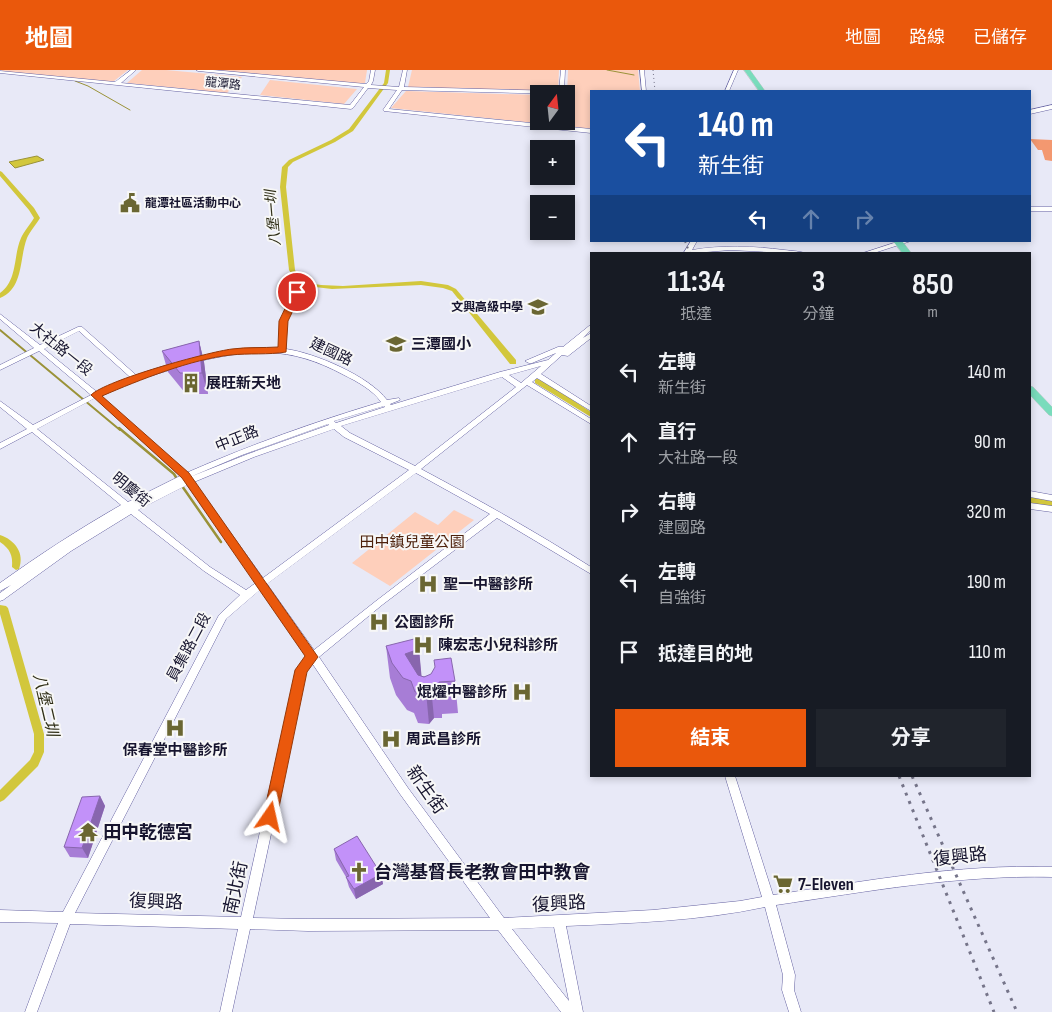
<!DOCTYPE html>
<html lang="zh-TW">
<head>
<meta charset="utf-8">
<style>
  body { margin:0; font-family:"Sofia Sans Condensed","Noto Sans TC",sans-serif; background:#20242c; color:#f1f3f6; height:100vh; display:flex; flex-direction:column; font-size:19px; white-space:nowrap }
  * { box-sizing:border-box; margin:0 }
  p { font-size:16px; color:#9ea1a6 }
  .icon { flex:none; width:28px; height:28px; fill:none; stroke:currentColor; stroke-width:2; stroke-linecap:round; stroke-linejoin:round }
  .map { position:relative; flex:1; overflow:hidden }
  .drawer { position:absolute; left:590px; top:182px; width:441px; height:525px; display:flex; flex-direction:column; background:#171b24; border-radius:0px; box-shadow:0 2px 8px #0003 }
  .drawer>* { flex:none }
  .guide { position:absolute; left:590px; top:20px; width:441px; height:152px; border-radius:0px; box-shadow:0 2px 8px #0003; background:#1a4fa0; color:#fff; overflow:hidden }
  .needle { width:32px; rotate:15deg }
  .fabs { position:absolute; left:530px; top:15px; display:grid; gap:10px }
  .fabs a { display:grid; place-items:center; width:45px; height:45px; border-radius:0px; background:#171b24; box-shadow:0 2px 8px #0003; font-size:25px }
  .pin { position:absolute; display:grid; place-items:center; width:42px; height:42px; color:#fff; margin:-21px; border:2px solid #fff; border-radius:50%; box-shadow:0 1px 5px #0007 }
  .me { position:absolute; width:55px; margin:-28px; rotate:11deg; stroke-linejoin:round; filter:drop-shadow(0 0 4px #0008) }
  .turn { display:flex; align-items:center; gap:18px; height:105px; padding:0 25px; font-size:22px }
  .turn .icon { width:65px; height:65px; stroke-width:2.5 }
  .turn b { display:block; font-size:35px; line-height:42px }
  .lanes { display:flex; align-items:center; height:48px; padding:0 25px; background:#0003; justify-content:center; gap:25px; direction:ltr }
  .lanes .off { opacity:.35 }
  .eta { display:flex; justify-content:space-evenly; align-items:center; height:85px; text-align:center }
  .eta b { font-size:30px; font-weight:700; line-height:35px }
  .action { display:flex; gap:10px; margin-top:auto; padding:10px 25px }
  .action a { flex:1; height:58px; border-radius:0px; background:#ea580c; color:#fff; font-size:20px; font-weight:700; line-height:58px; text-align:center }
  .action a+a { background:#20242c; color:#f1f3f6 }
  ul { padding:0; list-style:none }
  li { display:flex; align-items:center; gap:15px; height:70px; padding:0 25px }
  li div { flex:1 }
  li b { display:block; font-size:19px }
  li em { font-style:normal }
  header { display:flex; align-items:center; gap:30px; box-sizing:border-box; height:70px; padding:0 25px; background:#ea580c; color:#fff }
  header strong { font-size:24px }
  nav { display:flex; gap:28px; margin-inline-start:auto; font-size:18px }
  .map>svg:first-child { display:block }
  .green { fill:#fecfbb }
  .forest { fill:#f39870 }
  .water { fill:#d2c73c; stroke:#9a9238 }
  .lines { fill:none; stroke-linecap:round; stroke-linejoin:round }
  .stream-far2 { stroke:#9a9238; stroke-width:1 }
  .stream-far1 { stroke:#9a9238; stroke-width:2 }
  .stream { stroke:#9a9238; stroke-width:2.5 }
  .canal { fill:#d2c73c; fill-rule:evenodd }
  .minor-casing { stroke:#6461a1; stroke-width:1 }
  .major-casing { stroke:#c7c7cd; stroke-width:1 }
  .minor { fill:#fff; fill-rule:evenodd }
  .major { fill:#79dcbc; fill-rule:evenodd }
  .rail-far2 { stroke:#757489; stroke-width:1; stroke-dasharray:1 3; stroke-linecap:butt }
  .rail-far1 { stroke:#757489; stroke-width:2; stroke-dasharray:2 4; stroke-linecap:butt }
  .rail { stroke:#757489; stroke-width:3; stroke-dasharray:3 6; stroke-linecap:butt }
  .wall { fill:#a77dd6 }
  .shaded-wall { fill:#8866ae }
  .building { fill:#c291f9; stroke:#8866ae }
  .route { fill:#ea580c; stroke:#983908 }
  .labels { text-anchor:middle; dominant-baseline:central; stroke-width:4; stroke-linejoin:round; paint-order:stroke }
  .far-street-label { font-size:12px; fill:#17152f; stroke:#f7f7f7 }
  .far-poi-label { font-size:12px; font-weight:bold; fill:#17152f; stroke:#f7f7f7; text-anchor:start }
  .far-water-label { font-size:14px; font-style:italic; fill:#302f18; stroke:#f7f7f7 }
  .poi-label { font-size:15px; font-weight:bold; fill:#17152f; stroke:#f7f7f7; text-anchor:start }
  .street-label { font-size:15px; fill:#17152f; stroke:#f7f7f7 }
  .park-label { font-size:15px; fill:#4d210c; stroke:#f7f7f7 }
  .water-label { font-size:16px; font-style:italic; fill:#302f18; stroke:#f7f7f7 }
  .near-street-label { font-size:18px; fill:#17152f; stroke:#f7f7f7 }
  .near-poi-label { font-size:18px; font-weight:bold; fill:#17152f; stroke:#f7f7f7; text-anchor:start }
</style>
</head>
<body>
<header>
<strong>地圖</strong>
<nav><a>地圖</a><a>路線</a><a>已儲存</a></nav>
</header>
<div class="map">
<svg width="1052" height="942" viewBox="0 0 1052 942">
  <rect width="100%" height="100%" fill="#e8e9f7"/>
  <g class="green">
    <polygon points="2,0 128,0 114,11 108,12 3,2"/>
    <polygon points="142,0 166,0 242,7 227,23 127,13"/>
    <polygon points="218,0 367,0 365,13 357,14"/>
    <polygon points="412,0 559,0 558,22 408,17"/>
    <polygon points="568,0 638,0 640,21 591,21 591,59 391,38 406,21 539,25 539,51 566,51"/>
    <polygon points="270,10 357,19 344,34 260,25"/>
    <polygon points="454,440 474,450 390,516 352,493 415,442 438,455"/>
  </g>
  <polygon class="forest" points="1030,69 1052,70 1052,91 1045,90 1042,80 1038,80"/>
  <polygon class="water" points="37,86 44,90 15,98 9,92"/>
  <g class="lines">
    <g class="stream-far2">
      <polyline points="607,0 634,5"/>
      <polyline points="75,11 88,16 130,40"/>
    </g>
    <polyline class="stream-far1" points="0,260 120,360"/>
    <g class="stream">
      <polyline points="119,358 174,404 177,409"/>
      <polyline points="182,416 221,472"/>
    </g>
    <g class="canal">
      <polygon points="386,0 390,0 388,13 353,61 335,72 293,92 288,97 286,117 295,200 302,212 321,215 343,216 421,211 448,215 456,219 516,290 516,294 510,294 452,221 443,218 421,215 332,219 298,215 289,200 280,117 282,97 289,90 331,70 349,59 384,13"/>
      <path d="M0 101 2 102 34 138 40 148C36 155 30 161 27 168 19 189 24 218 0 228V223C18 210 13 186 21 168 24 161 30 155 34 148L29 140 0 106Z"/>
      <polygon points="535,309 541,309 591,342 591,347 535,313"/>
      <polygon points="1030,427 1052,431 1052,437 1030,433"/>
      <path d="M0 465C15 470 25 483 19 499L16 500 12 497C13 485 10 479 0 472Z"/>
      <polygon points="0,535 6,536 8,538 44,664 44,682 38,696 4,730 0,732 0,720 30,690 34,682 34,664 0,544"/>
    </g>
    <defs>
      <g id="minor">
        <polygon points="131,0 136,0 121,13 350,35 364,17 198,1 196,0 213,0 366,14 369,11 371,0 375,0 373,11 371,15 399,17 403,0 407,0 404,17 559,21 561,0 565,0 564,22 562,24 402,20 389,39 591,59 591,63 384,41 383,40 397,20 368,18 353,38 351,39 0,3 0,1 115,12"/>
        <polygon points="640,0 644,0 646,21 642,21"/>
        <polygon points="734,0 738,0 729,21 725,21"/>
        <polygon points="1052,35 1052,39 1030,44 1030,40"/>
        <rect x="1030" y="137" width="22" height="4"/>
        <path d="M691 171H697L692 180C722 175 753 176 784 180 792 181 801 181 807 184L730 180 683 184Z"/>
        <polygon points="900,171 911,171 871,184 860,184"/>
        <path d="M299 216 302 218 287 251 286 279C315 283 369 306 387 330L399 328 400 330 390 334 391 335 500 302 548 290 556 283 532 293H529L525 291 558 277H563L589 256 591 255V260L583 268 591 263V268L568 286 562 285 541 304 591 336V341L537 308 532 312 591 349V354L527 315 421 399C479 430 536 462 591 497V504L497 448 382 535 319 587 408 718 504 848 653 840 740 831 762 827 725 706H735L773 825C867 811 956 794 1052 797V807C957 805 870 821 776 835L795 905 794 920 801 942H789L782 920 783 905 765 837C700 851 632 853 566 856L583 942H561L498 860 308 861 250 859 232 942H220L238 859 70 854 37 942H25L58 853 0 852V840L63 842 219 545 240 525 204 501 131 444 71 481 3 530 0 531V523L11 515 0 521V513C39 485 79 459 121 435L32 362 0 379V373L27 359 0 337V331L33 355 91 325 39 281 0 300V295L34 278 0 249V244L40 275 78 257H82L136 305 173 293H179V297L138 310 101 326 186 403C250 375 314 352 381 332 373 320 356 311 344 305 288 275 251 279 191 293L187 291 191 289C220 282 249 275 279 279L281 251 296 218ZM79 261 130 307 97 322 44 279ZM541 296 521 313 509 305ZM502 307 516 317 415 396 350 363 341 356ZM95 328 180 406 128 432 37 359ZM384 336 385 337 336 353 334 351ZM328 354 329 355 248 384 190 407 242 385ZM334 359 344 367 409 400 263 508 194 412 254 387ZM416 403 490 444 376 531 314 580 267 514ZM187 415 257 512 246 520 210 497 138 440ZM261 519 307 586 296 600 241 847 75 843 226 549ZM312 593 400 724 490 848 308 849 253 848 306 601ZM554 857 569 931 512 859Z"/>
        <polygon points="1030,421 1052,425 1052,431 1030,427"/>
        <polygon points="1030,433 1052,436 1052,442 1030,439"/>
      </g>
      <g id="major">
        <polygon points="744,0 750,0 765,21 759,21"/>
        <polygon points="893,171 902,171 912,184 903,184"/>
        <polygon points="1030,316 1033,317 1052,337 1052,346 1049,345 1030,325"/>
      </g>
    </defs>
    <use href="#minor" class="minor-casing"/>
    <use href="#major" class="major-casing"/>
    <use href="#minor" class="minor"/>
    <use href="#major" class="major"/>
    <polyline class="rail-far2" points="653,0 655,21"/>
    <polyline class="rail-far1" points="685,171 690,184"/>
    <g class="rail">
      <polyline points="899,706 994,942"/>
      <polyline points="912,706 1017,942"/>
    </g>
  </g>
  <g class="wall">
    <polygon points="199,271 204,292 208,324 186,324 168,302 162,281"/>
    <polygon points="386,576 419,579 421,606 455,611 458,643 442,644 442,648 434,648 429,654 418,653 414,643 407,640 396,625 390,608"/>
    <polygon points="100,726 105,736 88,788 70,787 64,777"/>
    <polygon points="334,779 381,804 383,814 356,829 349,817 346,807 336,790"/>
  </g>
  <g class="shaded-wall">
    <polygon points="199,271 204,292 208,324 202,303"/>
    <polygon points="419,579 422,611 411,611 405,584"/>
    <polygon points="431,617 434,648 429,654 426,622"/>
    <polygon points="100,726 105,736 88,788 82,778"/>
    <polygon points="381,804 383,814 356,829 354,819"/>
  </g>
  <g class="building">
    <polygon points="199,271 202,303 180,303 162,281"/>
    <polygon points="414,569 419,579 405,584 418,605 424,607 431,604 435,597 434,590 451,588 455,611 439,612 439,616 431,617 426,622 415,622 411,611 403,608 392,593 386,576"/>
    <polygon points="100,726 82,778 64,777 82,727"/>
    <polygon points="357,766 381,804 354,819 346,807 349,806 334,779"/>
  </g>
  <path class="route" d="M297 220 302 222 288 251 286 282C268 285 249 283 231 285 192 289 139 310 102 326L189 403 318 587 307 602 277 747 275 751 270 753 265 751 263 747 295 600 305 586 182 408 91 325C106 310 208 282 232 279 247 277 263 278 278 277L279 251 293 222Z"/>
  <defs>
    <symbol id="civic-bare" viewBox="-9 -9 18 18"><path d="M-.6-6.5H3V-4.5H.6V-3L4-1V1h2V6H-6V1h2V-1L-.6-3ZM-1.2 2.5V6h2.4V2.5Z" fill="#6a6632" stroke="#f7f7f7" stroke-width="2.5" paint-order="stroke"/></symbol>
    <symbol id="school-bare" viewBox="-9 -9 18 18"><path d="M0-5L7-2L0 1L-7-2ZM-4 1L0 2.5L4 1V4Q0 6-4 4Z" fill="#6a6632" stroke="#f7f7f7" stroke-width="2.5" paint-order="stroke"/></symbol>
    <symbol id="building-bare" viewBox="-9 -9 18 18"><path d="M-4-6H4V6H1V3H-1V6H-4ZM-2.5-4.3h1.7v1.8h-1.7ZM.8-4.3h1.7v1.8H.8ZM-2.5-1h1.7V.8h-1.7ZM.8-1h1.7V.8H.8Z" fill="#6a6632" stroke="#f7f7f7" stroke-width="2.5" paint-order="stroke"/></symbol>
    <symbol id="hospital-bare" viewBox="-9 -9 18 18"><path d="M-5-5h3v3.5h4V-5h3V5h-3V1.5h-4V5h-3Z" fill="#6a6632" stroke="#f7f7f7" stroke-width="2.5" paint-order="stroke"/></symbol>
    <symbol id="temple-bare" viewBox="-9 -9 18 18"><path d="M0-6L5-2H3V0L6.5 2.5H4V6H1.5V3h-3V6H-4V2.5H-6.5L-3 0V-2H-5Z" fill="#6a6632" stroke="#f7f7f7" stroke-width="2.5" paint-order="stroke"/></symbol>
    <symbol id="church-bare" viewBox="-9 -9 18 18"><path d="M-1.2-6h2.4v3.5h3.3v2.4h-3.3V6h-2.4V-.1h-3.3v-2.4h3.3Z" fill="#6a6632" stroke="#f7f7f7" stroke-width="2.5" paint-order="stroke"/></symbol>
    <symbol id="supermarket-bare" viewBox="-9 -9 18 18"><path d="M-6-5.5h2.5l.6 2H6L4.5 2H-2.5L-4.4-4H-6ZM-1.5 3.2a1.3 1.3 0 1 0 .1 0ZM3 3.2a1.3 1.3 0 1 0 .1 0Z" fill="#6a6632" stroke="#f7f7f7" stroke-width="2.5" paint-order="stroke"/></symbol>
  </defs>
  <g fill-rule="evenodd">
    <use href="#civic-bare" x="116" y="119" width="28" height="28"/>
    <use href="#school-bare" x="524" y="223" width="28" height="28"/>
    <use href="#school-bare" x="382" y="260" width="28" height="28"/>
    <use href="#building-bare" x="177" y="299" width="28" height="28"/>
    <use href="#hospital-bare" x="414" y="500" width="28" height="28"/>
    <use href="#hospital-bare" x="365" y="538" width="28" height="28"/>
    <use href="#hospital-bare" x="409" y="561" width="28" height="28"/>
    <use href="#hospital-bare" x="508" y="608" width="28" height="28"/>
    <use href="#hospital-bare" x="161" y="644" width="28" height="28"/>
    <use href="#hospital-bare" x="377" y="655" width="28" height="28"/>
    <use href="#temple-bare" x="74" y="748" width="28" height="28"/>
    <use href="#church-bare" x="345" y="788" width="28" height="28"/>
    <use href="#supermarket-bare" x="769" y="800" width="28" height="28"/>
  </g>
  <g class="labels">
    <g class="far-street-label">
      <text transform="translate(223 14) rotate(6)">龍潭路</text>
    </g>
    <g class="far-poi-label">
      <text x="145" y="133">龍潭社區活動中心</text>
      <text x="523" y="237" text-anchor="end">文興高級中學</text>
    </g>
    <g class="far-water-label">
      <text transform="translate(273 148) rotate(-95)">八堡一圳</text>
    </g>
    <g class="poi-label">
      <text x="411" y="274">三潭國小</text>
      <text x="206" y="313">展旺新天地</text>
      <text x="443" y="514">聖一中醫診所</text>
      <text x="394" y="552">公園診所</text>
      <text x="438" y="575">陳宏志小兒科診所</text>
      <text x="507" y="622" text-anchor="end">焜燿中醫診所</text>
      <text x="406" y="669">周武昌診所</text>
      <text x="175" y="680" text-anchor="middle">保春堂中醫診所</text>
    </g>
    <g class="street-label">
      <text transform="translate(61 279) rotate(39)">大社路一段</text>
      <text transform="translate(331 282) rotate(25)">建國路</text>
      <text transform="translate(237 369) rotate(-22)">中正路</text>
      <text transform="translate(131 420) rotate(39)">明慶街</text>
      <text transform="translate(189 577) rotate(-62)">員集路二段</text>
    </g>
    <g class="park-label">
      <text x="412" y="472">田中鎮兒童公園</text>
    </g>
    <g class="water-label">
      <text transform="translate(45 635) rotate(77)">八堡二圳</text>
    </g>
    <g class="near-street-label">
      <text transform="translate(426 720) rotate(55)">新生街</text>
      <text transform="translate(960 787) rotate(-6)">復興路</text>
      <text transform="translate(236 818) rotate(-78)">南北街</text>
      <text transform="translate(156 832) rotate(2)">復興路</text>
      <text transform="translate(559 834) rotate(-3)">復興路</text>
    </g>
    <g class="near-poi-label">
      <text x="103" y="762">田中乾德宮</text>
      <text x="374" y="802">台灣基督長老教會田中教會</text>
      <text x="798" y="814">7-Eleven</text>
    </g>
  </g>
</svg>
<div class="fabs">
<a><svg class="needle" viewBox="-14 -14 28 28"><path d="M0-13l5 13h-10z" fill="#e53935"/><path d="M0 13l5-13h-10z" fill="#9ea1a6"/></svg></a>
<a>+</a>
<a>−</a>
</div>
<div class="pin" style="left:297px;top:222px;background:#d93025"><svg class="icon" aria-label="arrive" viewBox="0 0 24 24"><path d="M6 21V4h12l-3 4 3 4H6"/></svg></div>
<svg class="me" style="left:270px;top:747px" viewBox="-20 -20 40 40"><path d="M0-17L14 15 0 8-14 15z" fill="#ea580c" stroke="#fff" stroke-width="4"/></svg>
<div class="guide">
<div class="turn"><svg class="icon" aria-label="left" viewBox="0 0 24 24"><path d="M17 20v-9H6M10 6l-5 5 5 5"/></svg><div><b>140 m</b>新生街</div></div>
<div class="lanes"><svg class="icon" aria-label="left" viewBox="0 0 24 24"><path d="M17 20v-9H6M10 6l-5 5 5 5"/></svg><svg class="icon off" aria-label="ahead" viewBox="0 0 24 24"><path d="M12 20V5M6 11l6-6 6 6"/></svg><svg class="icon off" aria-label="right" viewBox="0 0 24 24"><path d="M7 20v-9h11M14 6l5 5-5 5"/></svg></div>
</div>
<section class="drawer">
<div class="eta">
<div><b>11:34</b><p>抵達</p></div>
<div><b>3</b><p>分鐘</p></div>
<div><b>850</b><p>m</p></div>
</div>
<ul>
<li><svg class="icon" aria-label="left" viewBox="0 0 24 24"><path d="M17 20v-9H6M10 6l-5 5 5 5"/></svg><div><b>左轉</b><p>新生街</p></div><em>140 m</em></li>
<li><svg class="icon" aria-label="ahead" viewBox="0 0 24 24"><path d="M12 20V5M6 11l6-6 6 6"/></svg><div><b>直行</b><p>大社路一段</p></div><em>90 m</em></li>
<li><svg class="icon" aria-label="right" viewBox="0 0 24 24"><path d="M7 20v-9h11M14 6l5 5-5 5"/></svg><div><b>右轉</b><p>建國路</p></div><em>320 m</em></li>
<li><svg class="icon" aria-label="left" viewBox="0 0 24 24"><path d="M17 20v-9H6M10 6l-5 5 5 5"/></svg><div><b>左轉</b><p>自強街</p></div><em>190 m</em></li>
<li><svg class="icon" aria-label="arrive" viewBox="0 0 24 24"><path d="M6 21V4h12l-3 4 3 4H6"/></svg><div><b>抵達目的地</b></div><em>110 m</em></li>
</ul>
<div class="action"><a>結束</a><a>分享</a></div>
</section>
</div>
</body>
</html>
